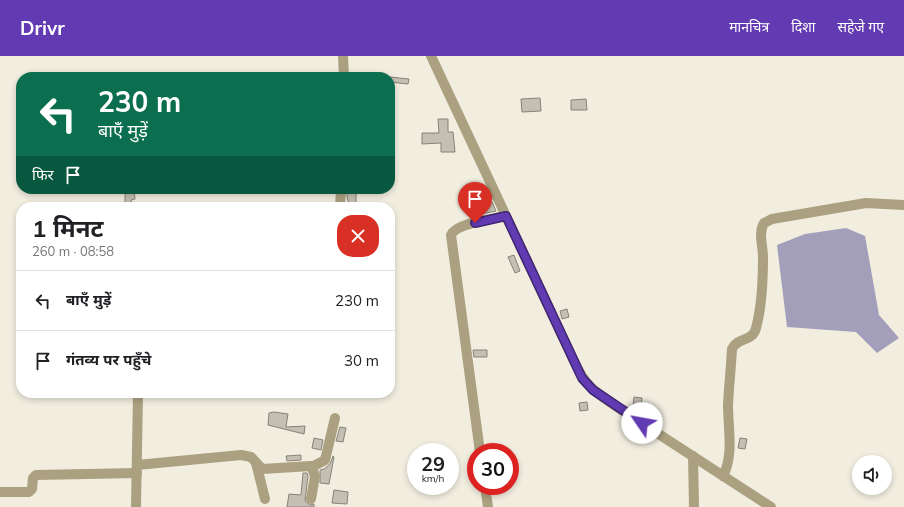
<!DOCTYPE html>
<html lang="hi">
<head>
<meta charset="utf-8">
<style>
  body { margin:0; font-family:Mulish,"Noto Sans Devanagari",sans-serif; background:#f6f6f6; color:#202124; height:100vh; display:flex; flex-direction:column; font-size:15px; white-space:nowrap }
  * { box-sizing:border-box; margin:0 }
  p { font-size:13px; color:#757577 }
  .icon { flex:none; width:22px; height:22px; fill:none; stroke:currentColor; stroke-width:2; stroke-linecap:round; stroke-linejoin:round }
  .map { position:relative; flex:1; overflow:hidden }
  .panel { position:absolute; left:16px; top:146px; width:379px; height:196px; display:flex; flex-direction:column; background:#fff; border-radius:16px; box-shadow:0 2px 6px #0003 }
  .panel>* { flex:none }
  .banner { position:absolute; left:16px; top:16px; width:379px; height:122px; border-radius:16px; box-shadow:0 2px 6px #0003; background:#0b6e4f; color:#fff; overflow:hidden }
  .fabs { position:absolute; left:852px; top:399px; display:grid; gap:8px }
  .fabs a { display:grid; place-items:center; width:40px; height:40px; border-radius:50%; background:#fff; box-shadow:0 2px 6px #0003; font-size:20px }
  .speed { position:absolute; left:407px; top:387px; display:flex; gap:8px; font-size:20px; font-weight:700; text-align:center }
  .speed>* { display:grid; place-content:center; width:52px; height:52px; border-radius:50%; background:#fff; box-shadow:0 2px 6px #0003; line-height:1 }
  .speed small { font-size:10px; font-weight:400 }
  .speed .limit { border:6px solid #d22; background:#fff; color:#111 }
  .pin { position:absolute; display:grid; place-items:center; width:34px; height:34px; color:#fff; margin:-41px -17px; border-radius:50% 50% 50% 0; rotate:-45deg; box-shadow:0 0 4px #0007 }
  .pin .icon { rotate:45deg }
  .me { position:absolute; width:44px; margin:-22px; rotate:303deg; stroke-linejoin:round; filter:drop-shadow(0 0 3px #0008) }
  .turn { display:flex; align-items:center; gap:14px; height:84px; padding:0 16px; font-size:18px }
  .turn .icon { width:52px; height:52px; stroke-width:2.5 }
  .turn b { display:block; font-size:28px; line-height:34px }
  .then { display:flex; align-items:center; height:38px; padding:0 16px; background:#0003; gap:8px; font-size:15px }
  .round { display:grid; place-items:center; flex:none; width:42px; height:42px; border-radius:16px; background:#f6f6f6 }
  .headline { display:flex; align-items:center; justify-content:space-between; height:68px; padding:0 16px }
  h1 { font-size:24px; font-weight:700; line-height:30px }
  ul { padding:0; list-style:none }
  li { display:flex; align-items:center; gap:12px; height:60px; padding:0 16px; border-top:1px solid #e0e0e0 }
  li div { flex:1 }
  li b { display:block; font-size:15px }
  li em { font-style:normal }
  header { display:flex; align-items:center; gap:24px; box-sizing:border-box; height:56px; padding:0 20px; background:#623ab2; color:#fff }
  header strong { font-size:19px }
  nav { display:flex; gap:22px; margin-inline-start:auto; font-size:14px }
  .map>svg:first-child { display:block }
  .water { fill:#a39eba }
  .building { fill:#c4bfb2; stroke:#868276 }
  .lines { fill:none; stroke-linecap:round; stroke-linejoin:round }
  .minor { stroke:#aba080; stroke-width:10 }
  .route-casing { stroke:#402674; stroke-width:10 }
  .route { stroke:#623ab2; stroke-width:7 }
</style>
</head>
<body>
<header>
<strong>Drivr</strong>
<nav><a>मानचित्र</a><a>दिशा</a><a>सहेजे गए</a></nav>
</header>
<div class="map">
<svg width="904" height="451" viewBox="0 0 904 451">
  <rect width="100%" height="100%" fill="#f1eddf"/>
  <polygon class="water" points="846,172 865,180 879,259 899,282 877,297 856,276 787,271 777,189 805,178"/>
  <g class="building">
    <polygon points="390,21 409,23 408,28 390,26"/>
    <polygon points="540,42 541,55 522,56 521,43"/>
    <polygon points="586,43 587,54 571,54 571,44"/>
    <polygon points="438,63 448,63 448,76 453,76 455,96 441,96 441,87 422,88 422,77 439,77"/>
    <polygon points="125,133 134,133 135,143 131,144 132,149 125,149"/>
    <polygon points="347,133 356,133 356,150 350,150 347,142"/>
    <polygon points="492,146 496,155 476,159 473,153"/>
    <polygon points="514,199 520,215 515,217 508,201"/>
    <polygon points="567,253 569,261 562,263 560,255"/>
    <polygon points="473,294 487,294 487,301 474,301"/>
    <polygon points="634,341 642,342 641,351 633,350"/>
    <polygon points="587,346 588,354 580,355 579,347"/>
    <polygon points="274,356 288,358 286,371 305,370 304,378 268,369 269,357"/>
    <polygon points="340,371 346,372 343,386 336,385"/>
    <polygon points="314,382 323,384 321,394 312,392"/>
    <polygon points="740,382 747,383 745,393 738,392"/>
    <polygon points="301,399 301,404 287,405 286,400"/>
    <polygon points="333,400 334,401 329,428 320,427 320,414 324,413 330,408"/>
    <polygon points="303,417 307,417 308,420 305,445 310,449 314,448 314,451 287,451 289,438 301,439"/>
    <polygon points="334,434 348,436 347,448 332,447"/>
  </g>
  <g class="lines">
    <g class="minor">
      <polyline points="343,0 344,21"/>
      <path d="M431 0 574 305C586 331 594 335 617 351L771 451"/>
      <polyline points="340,151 341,133"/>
      <path d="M480 396 451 179C456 167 493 163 505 160"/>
      <polyline points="693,400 694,451"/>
      <polyline points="256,407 265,443"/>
      <polyline points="137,409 241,399 251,401 262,413 311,410 315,420 311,443"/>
      <polyline points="312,411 325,404 335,362"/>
      <path d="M723 420C734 399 728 372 728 349 729 330 731 311 732 293 737 281 753 286 756 272 762 250 763 224 763 201 763 190 758 177 764 167L772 163 866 147 904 149"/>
      <polyline points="485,430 488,451"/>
      <polyline points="0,436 29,436 32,433 33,422 36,419 137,417"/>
      <polyline points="136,451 138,337"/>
    </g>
  </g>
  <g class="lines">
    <defs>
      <polyline id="route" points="475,167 506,160 582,322 593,334 642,367"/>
    </defs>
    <use href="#route" class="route-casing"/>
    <use href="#route" class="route"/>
  </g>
</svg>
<div class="fabs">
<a><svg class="icon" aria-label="sound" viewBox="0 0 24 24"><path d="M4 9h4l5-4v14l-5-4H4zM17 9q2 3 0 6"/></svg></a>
</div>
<div class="speed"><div>29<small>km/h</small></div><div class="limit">30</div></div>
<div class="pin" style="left:475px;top:167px;background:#d93025"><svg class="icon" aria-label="arrive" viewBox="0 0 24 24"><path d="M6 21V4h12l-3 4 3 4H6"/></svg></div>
<svg class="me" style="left:642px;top:367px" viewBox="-20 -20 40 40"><circle r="19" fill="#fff"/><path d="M0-13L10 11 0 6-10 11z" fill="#623ab2"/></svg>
<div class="banner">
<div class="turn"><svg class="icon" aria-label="left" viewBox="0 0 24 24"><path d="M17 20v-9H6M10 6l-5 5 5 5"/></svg><div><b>230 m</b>बाएँ मुड़ें</div></div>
<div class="then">फिर<svg class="icon" aria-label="arrive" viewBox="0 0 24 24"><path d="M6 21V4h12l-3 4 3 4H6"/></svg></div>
</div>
<section class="panel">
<div class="headline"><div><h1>1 मिनट</h1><p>260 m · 08:58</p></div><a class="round" style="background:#d93025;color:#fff"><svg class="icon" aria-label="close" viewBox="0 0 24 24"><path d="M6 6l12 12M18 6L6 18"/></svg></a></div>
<ul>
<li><svg class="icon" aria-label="left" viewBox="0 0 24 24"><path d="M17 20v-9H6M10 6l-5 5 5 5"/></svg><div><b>बाएँ मुड़ें</b></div><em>230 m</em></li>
<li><svg class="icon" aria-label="arrive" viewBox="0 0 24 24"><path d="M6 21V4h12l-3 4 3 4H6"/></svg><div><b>गंतव्य पर पहुँचे</b></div><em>30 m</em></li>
</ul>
</section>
</div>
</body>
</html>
